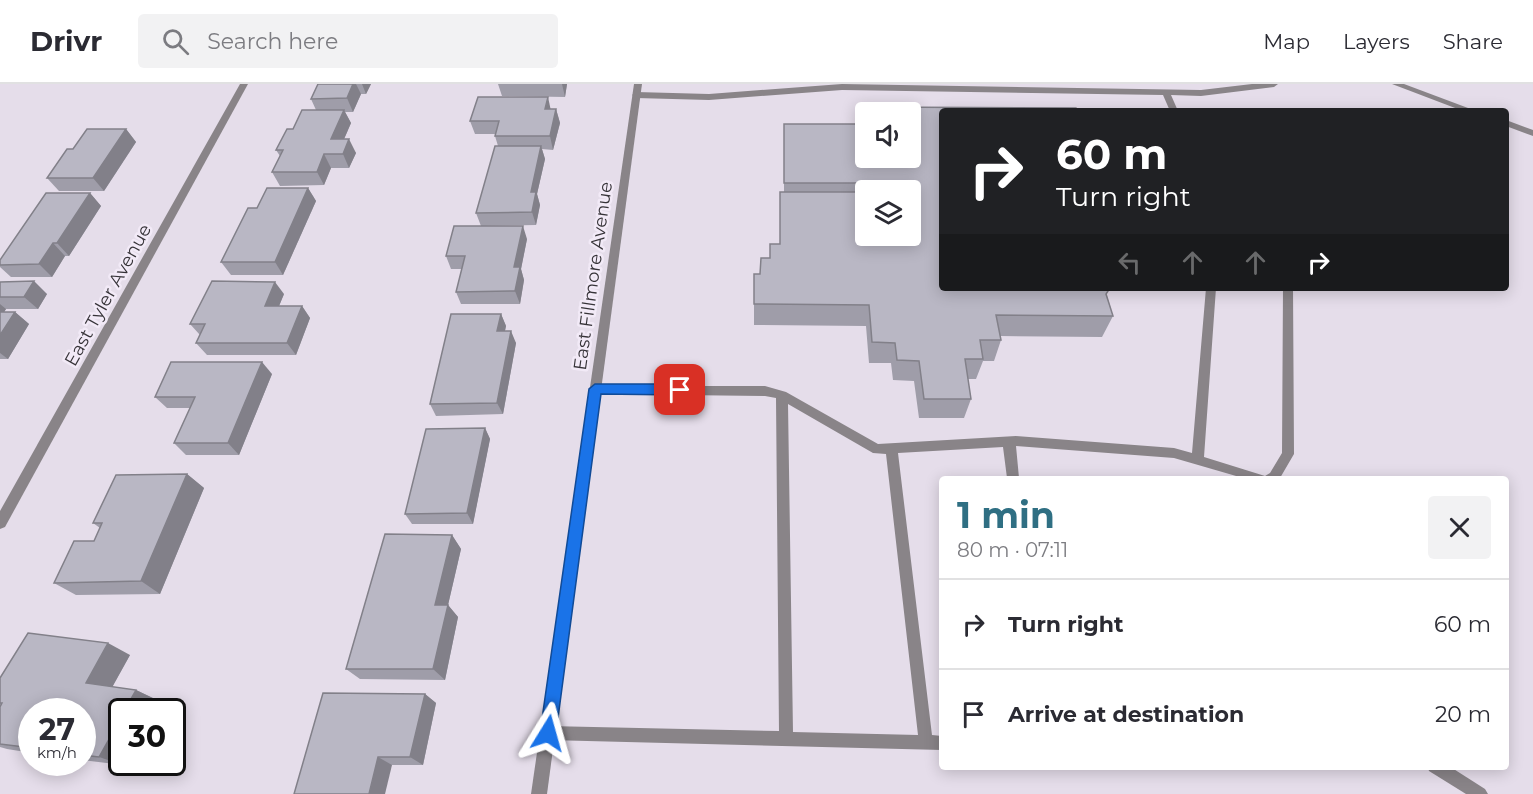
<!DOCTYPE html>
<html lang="en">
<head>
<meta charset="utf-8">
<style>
  body { margin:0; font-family:Montserrat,sans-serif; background:#f2f2f3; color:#2b2b33; height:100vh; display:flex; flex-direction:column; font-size:22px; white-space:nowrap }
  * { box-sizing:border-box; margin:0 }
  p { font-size:20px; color:#7c7c81 }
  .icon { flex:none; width:33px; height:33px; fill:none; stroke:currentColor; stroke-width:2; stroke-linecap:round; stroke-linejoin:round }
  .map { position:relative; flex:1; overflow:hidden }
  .side { position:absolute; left:939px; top:392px; width:570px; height:294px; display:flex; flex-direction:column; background:#fff; border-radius:6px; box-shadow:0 3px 15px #0003 }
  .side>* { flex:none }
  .hud { position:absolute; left:939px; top:24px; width:570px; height:183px; border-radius:6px; box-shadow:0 3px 15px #0003; background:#202124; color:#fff; overflow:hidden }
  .buttons { position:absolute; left:855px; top:18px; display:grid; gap:12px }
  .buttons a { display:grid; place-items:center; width:66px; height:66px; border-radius:6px; background:#fff; box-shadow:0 3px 15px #0003; font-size:30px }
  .speed { position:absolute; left:18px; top:614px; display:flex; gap:12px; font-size:30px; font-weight:700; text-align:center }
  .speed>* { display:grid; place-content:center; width:78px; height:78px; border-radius:50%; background:#fff; box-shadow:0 3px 15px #0003; line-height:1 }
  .speed small { font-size:15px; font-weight:400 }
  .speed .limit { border:3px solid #111; border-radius:9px; background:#fff; color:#111 }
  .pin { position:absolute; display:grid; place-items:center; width:51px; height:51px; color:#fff; margin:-26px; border-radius:12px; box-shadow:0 3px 9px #0006 }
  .me { position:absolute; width:66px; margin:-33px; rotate:8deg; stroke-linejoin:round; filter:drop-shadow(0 0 4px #0008) }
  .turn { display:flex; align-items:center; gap:21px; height:126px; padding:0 18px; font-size:27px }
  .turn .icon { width:78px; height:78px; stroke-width:2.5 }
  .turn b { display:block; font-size:42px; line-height:51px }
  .lanes { display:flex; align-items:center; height:57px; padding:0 18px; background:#0003; justify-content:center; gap:30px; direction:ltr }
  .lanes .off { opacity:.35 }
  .round { display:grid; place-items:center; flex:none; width:63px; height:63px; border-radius:6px; background:#f2f2f3 }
  .head { display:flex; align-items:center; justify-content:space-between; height:102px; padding:0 18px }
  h1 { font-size:36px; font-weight:700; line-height:45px; color:#2f6f83 }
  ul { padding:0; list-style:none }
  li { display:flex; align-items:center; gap:18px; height:90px; padding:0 18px; border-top:2px solid #e1e1e2 }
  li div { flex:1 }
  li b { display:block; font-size:22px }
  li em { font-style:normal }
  header { display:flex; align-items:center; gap:36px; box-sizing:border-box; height:84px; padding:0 30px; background:#fff; border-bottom:2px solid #e1e1e2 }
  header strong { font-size:28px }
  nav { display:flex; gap:33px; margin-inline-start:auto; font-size:21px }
  .search { width:420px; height:54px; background:#f2f2f3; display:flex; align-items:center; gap:15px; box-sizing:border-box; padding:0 21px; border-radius:6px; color:#7c7c81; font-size:22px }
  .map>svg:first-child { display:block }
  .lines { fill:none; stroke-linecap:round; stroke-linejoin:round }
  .lane { fill:#898488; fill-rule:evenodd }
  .street { fill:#898488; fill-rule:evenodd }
  .wall { fill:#9f9da9; fill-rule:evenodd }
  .shaded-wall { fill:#828089 }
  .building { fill:#b9b7c4; stroke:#828089; stroke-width:1.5 }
  .route { fill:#1a73e8; stroke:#114b97; stroke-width:1.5 }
  .labels { text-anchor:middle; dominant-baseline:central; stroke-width:5; stroke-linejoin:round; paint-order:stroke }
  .street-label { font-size:18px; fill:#363338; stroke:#f2eaf7 }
</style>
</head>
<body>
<header>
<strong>Drivr</strong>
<div class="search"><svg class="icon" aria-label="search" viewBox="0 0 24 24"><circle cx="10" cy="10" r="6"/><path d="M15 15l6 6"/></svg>Search here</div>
<nav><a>Map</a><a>Layers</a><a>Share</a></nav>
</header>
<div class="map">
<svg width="1533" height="710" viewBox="0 0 1533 710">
  <rect width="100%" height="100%" fill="#e5ddea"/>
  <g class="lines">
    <g class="lane">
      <polygon points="842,0 1201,6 1252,0 1278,0 1274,3 1201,12 1171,11 1178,27 1170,27 1163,11 842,6 709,16 636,14 632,11 636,8 709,10"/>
      <path d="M1206 204H1216L1204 373 1265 392 1270 389 1282 369 1283 204H1293L1294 370 1280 394H1243L1174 374 1016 362 1019 394H1007L1003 363 898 369 932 651 942 652V666L548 656 543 654 541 649 543 644 548 642 779 647 776 314 765 312 595 310 591 308 589 305 591 302H765L786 308 878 360 1016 352 1174 364 1192 369ZM788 320 873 369 886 370 918 651 793 648Z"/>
      <polygon points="1427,682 1449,682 1485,705 1488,710 1466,710 1429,687"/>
    </g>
    <g class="street">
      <polygon points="240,0 248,0 5,443 0,445 0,427"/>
      <polygon points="634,0 642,0 547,710 531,710"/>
      <polygon points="1392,0 1404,0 1476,27 1463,27"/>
      <polygon points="1506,36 1533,46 1533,52 1506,42"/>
    </g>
  </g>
  <g class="wall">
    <polygon points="318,0 371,0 366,10 361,10 353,28 345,28 351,39 344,55 356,69 349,84 331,84 324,101 280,102 272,88 280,72 276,66 293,45 316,26 311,15"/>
    <polygon points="498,0 567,0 565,13 502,12"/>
    <path d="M872 23 942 27 1107 212 1113 232 1102 253 1000 252 1001 256 994 277H983L976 295H968L971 315 964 334H919L914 297 893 296 891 279H869L866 242 754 241V220L760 190 770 174 780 160 784 108V40L866 74 910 28H871ZM866 106H910L866 152Z"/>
    <polygon points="551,25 556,25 560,39 553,66 542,65 545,75 537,110 540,121 536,141 481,142 476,129 498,62 495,52 495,50 475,50 470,37"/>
    <polygon points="126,45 136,58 104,107 59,107 47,94 73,65"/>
    <polygon points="308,104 316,117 283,191 231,191 221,178 257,124"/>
    <polygon points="90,109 101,122 69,172 65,172 52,193 11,193 0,183 0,181"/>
    <polygon points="527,155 521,185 524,196 520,220 461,220 456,208 462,185 451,185 446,172"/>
    <polygon points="0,198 47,210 38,225 6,225 4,228 15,228 29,240 8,275 0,275"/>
    <polygon points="284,210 279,222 302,222 310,234 296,271 207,271 196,259 200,251 190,240"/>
    <polygon points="501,230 506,242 505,247 516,259 503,330 436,332 430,320"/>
    <polygon points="272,290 239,371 186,371 174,359 190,324 167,324 155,313"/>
    <polygon points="485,344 490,355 473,440 412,440 405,430"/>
    <polygon points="187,390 204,404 160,510 76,511 54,499 94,457 100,444 93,439"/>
    <polygon points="452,451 461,465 448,521 458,533 445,596 360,595 346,585"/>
    <polygon points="130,571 112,603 136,606 157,616 122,678 124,678 123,681 82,676 82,627 32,627 32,669 7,665 0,663 0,594"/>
    <polygon points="425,610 436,619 423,681 392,681 294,710"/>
  </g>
  <g class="shaded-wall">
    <polygon points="353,0 356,0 361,10 353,28 347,14"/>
    <polygon points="362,0 371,0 366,10"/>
    <polygon points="562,0 567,0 565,13"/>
    <polygon points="548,13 551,27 545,25"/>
    <polygon points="556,25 560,39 553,66 550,52"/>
    <polygon points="344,26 351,39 338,69 331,55"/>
    <polygon points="126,45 136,58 104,107 93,94"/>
    <polygon points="349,55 356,69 349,84 343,70"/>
    <polygon points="541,62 545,75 537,110 540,121 536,141 532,128 531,108"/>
    <polygon points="324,70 331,84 324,101 317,88"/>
    <polygon points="308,104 316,117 283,191 275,178"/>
    <polygon points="90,109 101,122 69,172 57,159"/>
    <polygon points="523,142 527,155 521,185 524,196 520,220 515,207 514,183"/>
    <polygon points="53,159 65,172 52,193 39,180"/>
    <polygon points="34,197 47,210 38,225 24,213"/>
    <polygon points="275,198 284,210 274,234 265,222"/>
    <polygon points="0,220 6,225 0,235"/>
    <polygon points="302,222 310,234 296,271 287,259"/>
    <polygon points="15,228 29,240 8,275 0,269 0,251"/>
    <polygon points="501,230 506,242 502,259 497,247"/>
    <polygon points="511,247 516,259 503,330 497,319"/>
    <polygon points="262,278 272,290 239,371 228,359"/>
    <polygon points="485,344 490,355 473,440 467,429"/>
    <polygon points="187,390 204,404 160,510 141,497"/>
    <polygon points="452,451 461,465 448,521 458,533 445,596 433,585 435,521"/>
    <polygon points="108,559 130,571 109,609 86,599"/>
    <polygon points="136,606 157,616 151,627 124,627"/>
    <polygon points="425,610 436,619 423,681 410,673"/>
    <polygon points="122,632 122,678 124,678 123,681 99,673"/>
    <polygon points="378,673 392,681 385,710 369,710"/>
  </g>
  <g class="building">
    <polygon points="318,0 353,0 347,14 311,15"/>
    <polygon points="478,13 548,13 545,25 556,25 550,52 495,52 499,37 470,37"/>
    <polygon points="872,23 1076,24 1077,27 942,27 942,204 1110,204 1106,210 1113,232 996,231 1001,256 980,256 983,275 965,275 971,315 924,315 919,277 897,276 895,259 872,258 869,221 754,220 754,190 760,190 761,174 770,174 770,160 780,160 780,108 866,108 866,152 910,152 910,106 867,106 866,99 784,99 784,40 866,40 866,74 910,74 910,28 872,28"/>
    <polygon points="302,26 344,26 331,55 349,55 343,70 324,70 317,88 272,88 283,66 276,66 287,45 293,45"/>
    <polygon points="87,45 126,45 93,94 47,94 67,65 73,65"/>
    <polygon points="495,62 541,62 531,108 536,108 532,128 476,129"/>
    <polygon points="267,104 308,104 275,178 221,178 248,124 257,124"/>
    <polygon points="46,109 90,109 57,159 53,159 39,180 0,181 0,176"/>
    <polygon points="454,142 523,142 514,183 520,183 515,207 456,208 465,172 446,172"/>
    <polygon points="34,197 24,213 0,213 0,198"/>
    <polygon points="212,197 275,198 265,222 302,222 287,259 196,259 205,240 190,240"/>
    <polygon points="0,228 15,228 0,251"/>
    <polygon points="451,230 501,230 497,247 511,247 497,319 430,320"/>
    <polygon points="171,278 262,278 228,359 174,359 195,313 155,313"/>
    <polygon points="485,344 467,429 405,430 426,345"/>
    <polygon points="187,390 141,497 54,499 74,457 94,457 102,439 93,439 116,391"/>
    <polygon points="385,450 452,451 435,521 448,521 433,585 346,585"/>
    <polygon points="28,549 108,559 86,599 136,606 124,627 122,627 122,632 99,673 82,671 82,627 32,627 32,664 0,660 0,623 2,619 0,619 0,594"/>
    <polygon points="323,609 425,610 410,673 378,673 369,710 294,710"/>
  </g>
  <polygon class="route" points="595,300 680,300 687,306 680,311 601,310 556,649 554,655 548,657 542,655 540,649 589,305"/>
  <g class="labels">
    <g class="street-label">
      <text transform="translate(593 192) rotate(-82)">East Fillmore Avenue</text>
      <text transform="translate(108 211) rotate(-61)">East Tyler Avenue</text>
    </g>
  </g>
</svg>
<div class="buttons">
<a><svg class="icon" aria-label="sound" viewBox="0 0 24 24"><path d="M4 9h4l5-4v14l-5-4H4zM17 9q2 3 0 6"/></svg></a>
<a><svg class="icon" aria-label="layers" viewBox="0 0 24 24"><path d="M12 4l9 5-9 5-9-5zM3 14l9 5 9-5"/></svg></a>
</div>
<div class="speed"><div>27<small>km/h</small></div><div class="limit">30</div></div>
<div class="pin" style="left:680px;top:306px;background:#d93025"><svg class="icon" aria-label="arrive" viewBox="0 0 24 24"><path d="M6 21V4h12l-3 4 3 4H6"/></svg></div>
<svg class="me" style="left:548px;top:649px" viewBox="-20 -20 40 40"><path d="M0-17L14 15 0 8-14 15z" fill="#1a73e8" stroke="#fff" stroke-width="4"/></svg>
<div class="hud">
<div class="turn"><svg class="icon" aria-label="right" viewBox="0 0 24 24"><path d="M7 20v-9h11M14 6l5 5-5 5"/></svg><div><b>60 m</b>Turn right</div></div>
<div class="lanes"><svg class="icon off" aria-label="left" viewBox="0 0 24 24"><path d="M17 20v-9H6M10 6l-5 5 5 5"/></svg><svg class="icon off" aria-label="ahead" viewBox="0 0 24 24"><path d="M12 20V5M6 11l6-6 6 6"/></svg><svg class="icon off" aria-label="ahead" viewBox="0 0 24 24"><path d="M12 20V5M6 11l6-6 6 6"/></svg><svg class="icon" aria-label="right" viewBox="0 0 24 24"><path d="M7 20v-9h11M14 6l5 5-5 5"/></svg></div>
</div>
<section class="side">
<div class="head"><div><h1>1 min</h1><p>80 m · 07:11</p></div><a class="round"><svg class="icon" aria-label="close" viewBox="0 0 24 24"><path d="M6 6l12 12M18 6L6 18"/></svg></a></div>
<ul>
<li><svg class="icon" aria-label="right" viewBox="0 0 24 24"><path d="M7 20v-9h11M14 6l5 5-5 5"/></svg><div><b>Turn right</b></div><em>60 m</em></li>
<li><svg class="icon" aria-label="arrive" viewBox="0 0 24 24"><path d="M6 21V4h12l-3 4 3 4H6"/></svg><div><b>Arrive at destination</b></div><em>20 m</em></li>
</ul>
</section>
</div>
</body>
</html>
